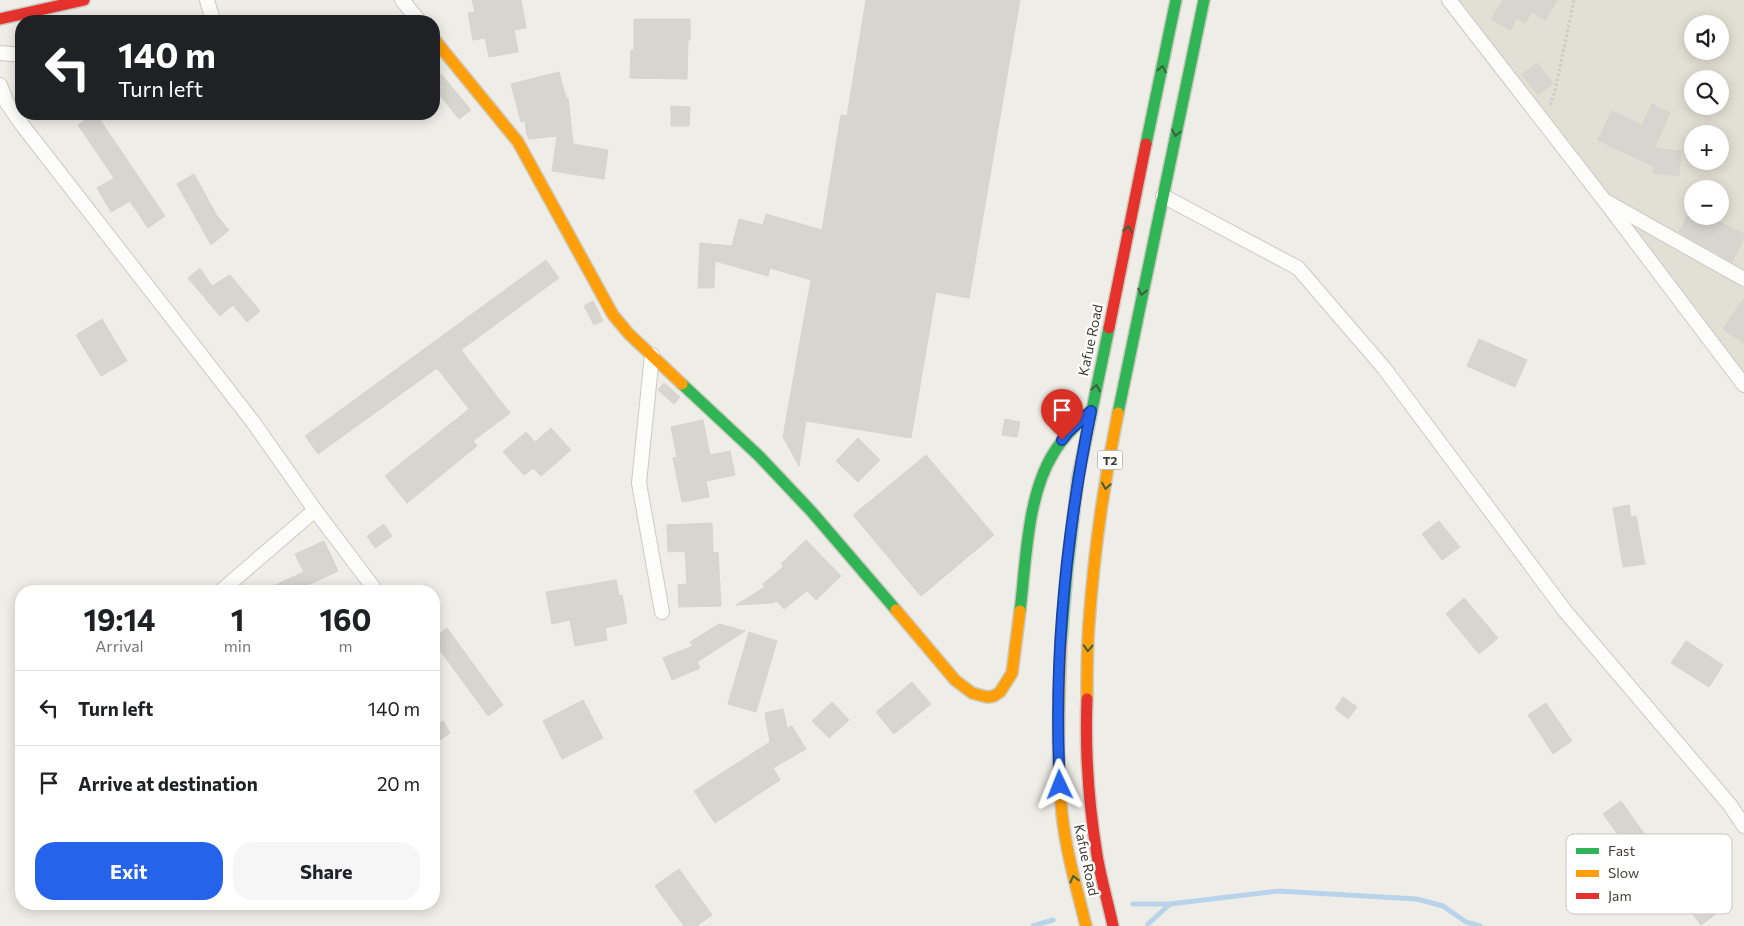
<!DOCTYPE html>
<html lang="en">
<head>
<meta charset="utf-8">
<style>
  body { margin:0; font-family:Commissioner,sans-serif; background:#f6f6f6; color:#202124; height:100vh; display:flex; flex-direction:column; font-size:19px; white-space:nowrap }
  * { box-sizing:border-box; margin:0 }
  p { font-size:16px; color:#757577 }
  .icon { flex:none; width:28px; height:28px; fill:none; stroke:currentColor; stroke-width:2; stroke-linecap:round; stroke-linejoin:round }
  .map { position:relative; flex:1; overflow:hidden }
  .details { position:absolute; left:15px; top:585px; width:425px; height:325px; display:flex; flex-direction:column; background:#fff; border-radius:20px; box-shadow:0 2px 12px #0003 }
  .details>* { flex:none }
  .hud { position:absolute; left:15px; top:15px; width:425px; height:105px; border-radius:20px; box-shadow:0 2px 12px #0003; background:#202124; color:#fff; overflow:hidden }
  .buttons { position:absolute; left:1684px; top:15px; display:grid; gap:10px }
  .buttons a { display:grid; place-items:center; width:45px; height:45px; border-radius:50%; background:#fff; box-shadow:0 2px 12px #0003; font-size:25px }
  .pin { position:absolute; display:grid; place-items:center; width:42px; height:42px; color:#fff; margin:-51px -21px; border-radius:50% 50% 50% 0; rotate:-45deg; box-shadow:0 0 5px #0007 }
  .pin .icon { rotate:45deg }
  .me { position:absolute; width:55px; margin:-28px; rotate:358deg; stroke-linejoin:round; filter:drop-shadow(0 0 4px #0008) }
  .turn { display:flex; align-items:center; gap:18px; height:105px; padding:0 20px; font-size:22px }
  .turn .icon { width:65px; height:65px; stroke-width:2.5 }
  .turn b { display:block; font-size:35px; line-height:42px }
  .eta { display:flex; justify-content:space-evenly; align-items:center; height:85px; text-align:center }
  .eta b { font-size:30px; font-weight:700; line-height:35px }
  .primary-button { display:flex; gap:10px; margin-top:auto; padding:10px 20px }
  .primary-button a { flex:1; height:58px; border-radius:20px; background:#2563eb; color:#fff; font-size:20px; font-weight:700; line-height:58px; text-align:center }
  .primary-button a+a { background:#f6f6f6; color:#202124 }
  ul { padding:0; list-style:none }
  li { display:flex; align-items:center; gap:15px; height:75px; padding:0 20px; border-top:1px solid #e0e0e0 }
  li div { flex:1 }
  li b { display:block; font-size:19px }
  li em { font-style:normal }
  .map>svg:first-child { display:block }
  .residential { fill:#e2dfd4; fill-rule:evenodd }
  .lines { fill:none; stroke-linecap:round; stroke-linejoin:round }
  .stream { stroke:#b9d4ea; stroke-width:5 }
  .building { fill:#d7d5d0; stroke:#d6d4cd }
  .street-casing { stroke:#cccac5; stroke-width:16 }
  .fast-casing { stroke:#cccabf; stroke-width:14 }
  .slow-casing { stroke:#cccabf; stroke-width:14 }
  .jam-casing { stroke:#cccabf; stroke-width:14 }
  .path { stroke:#cccbc6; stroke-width:3; stroke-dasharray:2.5 2.5; stroke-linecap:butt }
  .street { stroke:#fcfcfb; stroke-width:14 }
  .fast { stroke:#30b455; stroke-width:11 }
  .slow { stroke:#ff9f0a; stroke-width:11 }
  .jam { stroke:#e5322d; stroke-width:11 }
  .oneway { stroke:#3d613e }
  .route-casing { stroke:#184099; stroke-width:12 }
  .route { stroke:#2563eb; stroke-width:9 }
  .labels { text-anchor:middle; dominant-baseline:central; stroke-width:4.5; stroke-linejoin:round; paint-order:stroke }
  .shield { fill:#fff; stroke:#7b7871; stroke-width:1 }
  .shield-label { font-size:12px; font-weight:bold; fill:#433e34 }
  .street-label { font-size:14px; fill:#433e34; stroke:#fff }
  .key { fill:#fff; stroke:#c7c5c2; stroke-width:1 }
  .key-label { font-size:14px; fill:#433e34 }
</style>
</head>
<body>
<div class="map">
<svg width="1744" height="926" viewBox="0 0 1744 926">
  <rect width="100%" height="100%" fill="#eeede7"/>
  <path class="residential" d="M1458 0H1744V377L1611 204ZM1692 24H1720V51H1692ZM1692 79H1720V106H1692ZM1692 134H1720V161H1692ZM1692 189H1720V216H1692Z"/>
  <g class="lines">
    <g class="stream">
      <polyline points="1133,904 1169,904"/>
      <polyline points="1148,924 1170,904 1278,891 1417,899 1443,906 1466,922 1480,926"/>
      <polyline points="1033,926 1053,920"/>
    </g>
  </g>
  <g class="building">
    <polygon points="472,0 521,0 526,28 514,30 518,52 489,57 485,38 473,40 468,13 475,12"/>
    <polygon points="866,0 1020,0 969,298 936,292 911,438 806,421 799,466 783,437 811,280 770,268 768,276 715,261 714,288 698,288 700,243 732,246 739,219 763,225 766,214 822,230 841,115 847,116"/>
    <polygon points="1503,0 1557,0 1545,20 1532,12 1525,23 1517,18 1510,30 1491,19"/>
    <polygon points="634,19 690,19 690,40 688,40 687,79 630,78 631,50 634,50"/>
    <polygon points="1537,63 1553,83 1538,95 1522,75"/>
    <polygon points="559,72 566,98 568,98 573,144 608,150 604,179 552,171 557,136 529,139 527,135 525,121 521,122 511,84"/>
    <polygon points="441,74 471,110 459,119 434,88 434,81"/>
    <polygon points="1652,104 1670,113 1654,148 1681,151 1679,176 1653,173 1653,166 1598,140 1612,111 1642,125"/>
    <polygon points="671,106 690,107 689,126 671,126"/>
    <polygon points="94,114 96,114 165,216 148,228 130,201 111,212 97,188 114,178 78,125"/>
    <polygon points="194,174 217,216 229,230 211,245 177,184"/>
    <polygon points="1687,216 1720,216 1717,221 1744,234 1744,238 1732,262 1679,232"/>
    <polygon points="546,260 559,278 461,350 510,413 473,441 477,446 407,503 385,476 469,409 437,368 318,454 305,436"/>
    <polygon points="200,268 212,286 230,275 260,311 247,322 233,305 220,316 188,278"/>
    <polygon points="1744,298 1744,343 1723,329"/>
    <polygon points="593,301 603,321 594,325 584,306"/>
    <polygon points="102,319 127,361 101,376 76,335"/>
    <polygon points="1479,339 1527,360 1515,387 1467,366"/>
    <polygon points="664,383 680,397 674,404 658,390"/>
    <polygon points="1005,419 1020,422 1017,437 1002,435"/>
    <polygon points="703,420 710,455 730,451 735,475 706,481 709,497 682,502 673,458 677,457 671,427"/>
    <polygon points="551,428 571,450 541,476 533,468 524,475 503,452 526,432 535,442"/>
    <polygon points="858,438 880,460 858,482 836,461"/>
    <polygon points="926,455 994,535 921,596 853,515"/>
    <polygon points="1629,505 1631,517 1636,516 1645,564 1623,567 1613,508"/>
    <polygon points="1439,521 1460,547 1442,560 1422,534"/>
    <polygon points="712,523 713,553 718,552 721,606 679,607 678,585 687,584 685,551 668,552 667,525"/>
    <polygon points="384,524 392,536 375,548 367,536"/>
    <polygon points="806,540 841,576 816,600 807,591 784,609 777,601 772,603 736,605 765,587 763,584 784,566 781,564"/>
    <polygon points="324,541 338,571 295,591 262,591 304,572 295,554"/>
    <polygon points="616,580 619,596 622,595 627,623 605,628 607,640 575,646 570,620 552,624 546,592"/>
    <polygon points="1464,598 1498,638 1479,654 1446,614"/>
    <polygon points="719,624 745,631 697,662 700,668 672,680 663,658 693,646 690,642"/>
    <polygon points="447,628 503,705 488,716 434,642 434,638"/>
    <polygon points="749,632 777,641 756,712 728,704"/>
    <polygon points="1686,641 1723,665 1709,687 1671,663"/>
    <polygon points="912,682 931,704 894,734 876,712"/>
    <polygon points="1343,697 1357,707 1348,719 1335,709"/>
    <polygon points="583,700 603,738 562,759 543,721"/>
    <polygon points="832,702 849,720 829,738 812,721"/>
    <polygon points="1546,703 1572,741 1553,754 1528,715"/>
    <polygon points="783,709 787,728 792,726 806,749 773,768 780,780 715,823 694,791 770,742 765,713"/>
    <polygon points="443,721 450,733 434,744 434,726"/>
    <polygon points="1621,801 1648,839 1631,852 1603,814"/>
    <polygon points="679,869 712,915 697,926 684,926 655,886"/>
    <polygon points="1691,873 1719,912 1701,925 1672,886"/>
  </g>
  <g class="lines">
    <defs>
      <g id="street">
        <polyline points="207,0 213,21"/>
        <polyline points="402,0 419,21"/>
        <polyline points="1449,0 1604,200 1744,385"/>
        <polyline points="0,53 21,55"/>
        <polyline points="0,85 7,103 23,126 253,422 315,510 376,591"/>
        <polyline points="1163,196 1298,268 1384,368 1565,611 1730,805 1744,826"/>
        <polyline points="1609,203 1744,279"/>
        <polyline points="652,355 639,483 662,612"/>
        <polyline points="221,591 315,510"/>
      </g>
      <g id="fast">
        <polyline points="1146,144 1176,0"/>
        <polyline points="682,384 759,456 811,511 896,610"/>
        <polyline points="1118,413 1204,0"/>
        <path d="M1020 611C1026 562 1027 496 1053 454 1063 437 1077 424 1091 411"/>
        <polyline points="1061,643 1067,571 1078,477 1109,328"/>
      </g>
      <g id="slow">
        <polyline points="434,39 518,142 613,315 629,334 682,384"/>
        <polyline points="896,610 955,680 972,693 987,697 994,696 1000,692 1012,673 1020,611"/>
        <path d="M1061 643C1059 699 1056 758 1062 814 1066 852 1077 889 1086 926"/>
        <path d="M1087 699C1087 674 1087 648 1089 623 1094 553 1104 481 1118 413"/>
      </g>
      <g id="jam">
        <polyline points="0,19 84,0"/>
        <polyline points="1109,328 1146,144"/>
        <path d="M1087 699C1085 749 1089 806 1097 855 1101 879 1108 903 1113 926"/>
      </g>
    </defs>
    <use href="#street" class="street-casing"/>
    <use href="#fast" class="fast-casing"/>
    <use href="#slow" class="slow-casing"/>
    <use href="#jam" class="jam-casing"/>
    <polyline class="path" points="1550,105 1555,91 1574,0"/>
    <use href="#street" class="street"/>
    <use href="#fast" class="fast"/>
    <use href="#slow" class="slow"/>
    <use href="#jam" class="jam"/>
  </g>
  <defs><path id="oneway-chevron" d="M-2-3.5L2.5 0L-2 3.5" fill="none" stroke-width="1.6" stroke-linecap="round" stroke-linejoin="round" transform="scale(1.25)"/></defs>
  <g class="oneway">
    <use href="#oneway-chevron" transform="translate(1162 69) rotate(-78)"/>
    <use href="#oneway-chevron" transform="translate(1176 133) rotate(102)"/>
    <use href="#oneway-chevron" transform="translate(1128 229) rotate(-78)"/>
    <use href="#oneway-chevron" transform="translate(1142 292) rotate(102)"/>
    <use href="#oneway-chevron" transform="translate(1096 388) rotate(-79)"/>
    <use href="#oneway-chevron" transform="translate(1106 486) rotate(99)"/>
    <use href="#oneway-chevron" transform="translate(1088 648) rotate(92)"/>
    <use href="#oneway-chevron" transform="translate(1074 879) rotate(-104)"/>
  </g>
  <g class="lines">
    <defs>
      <path id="route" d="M1060 785C1053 659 1066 534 1091 411L1068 432 1062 440"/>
    </defs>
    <use href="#route" class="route-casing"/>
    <use href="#route" class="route"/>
  </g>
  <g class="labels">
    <rect class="shield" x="1097.5" y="450.5" width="25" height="19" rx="4"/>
    <g class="shield-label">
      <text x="1110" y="460">T2</text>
    </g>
    <g class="street-label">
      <text transform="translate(1090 340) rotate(-78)">Kafue Road</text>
      <text transform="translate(1087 860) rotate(78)">Kafue Road</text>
    </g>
  </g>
  <rect x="1566" y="834" width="166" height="80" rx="8" class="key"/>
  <rect x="1576" y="848" width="23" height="6" fill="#30b455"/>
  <rect x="1576" y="870" width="23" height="7" fill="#ff9f0a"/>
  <rect x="1576" y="893" width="23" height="6" fill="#e5322d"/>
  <g class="key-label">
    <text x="1608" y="856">Fast</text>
    <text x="1608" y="878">Slow</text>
    <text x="1608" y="901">Jam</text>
  </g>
</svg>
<div class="buttons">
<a><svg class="icon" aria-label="sound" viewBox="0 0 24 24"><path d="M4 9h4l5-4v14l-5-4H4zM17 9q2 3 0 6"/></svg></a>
<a><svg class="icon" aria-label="search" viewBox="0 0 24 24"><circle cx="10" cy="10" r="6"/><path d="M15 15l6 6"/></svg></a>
<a>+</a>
<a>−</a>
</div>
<div class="pin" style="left:1062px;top:440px;background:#d93025"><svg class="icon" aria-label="arrive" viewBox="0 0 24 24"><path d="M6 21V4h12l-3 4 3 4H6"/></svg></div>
<svg class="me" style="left:1060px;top:785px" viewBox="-20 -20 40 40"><path d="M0-17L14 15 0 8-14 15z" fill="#2563eb" stroke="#fff" stroke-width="4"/></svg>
<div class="hud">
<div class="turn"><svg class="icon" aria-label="left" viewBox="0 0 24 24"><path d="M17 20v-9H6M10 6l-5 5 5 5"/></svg><div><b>140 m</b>Turn left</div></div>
</div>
<section class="details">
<div class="eta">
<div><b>19:14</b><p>Arrival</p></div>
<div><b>1</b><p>min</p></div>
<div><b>160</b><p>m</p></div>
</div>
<ul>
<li><svg class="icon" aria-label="left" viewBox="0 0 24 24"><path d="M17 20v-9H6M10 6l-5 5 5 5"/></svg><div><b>Turn left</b></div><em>140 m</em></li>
<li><svg class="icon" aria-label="arrive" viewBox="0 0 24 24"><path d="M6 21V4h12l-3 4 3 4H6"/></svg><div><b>Arrive at destination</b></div><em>20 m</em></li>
</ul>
<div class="primary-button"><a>Exit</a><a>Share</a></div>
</section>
</div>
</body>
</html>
